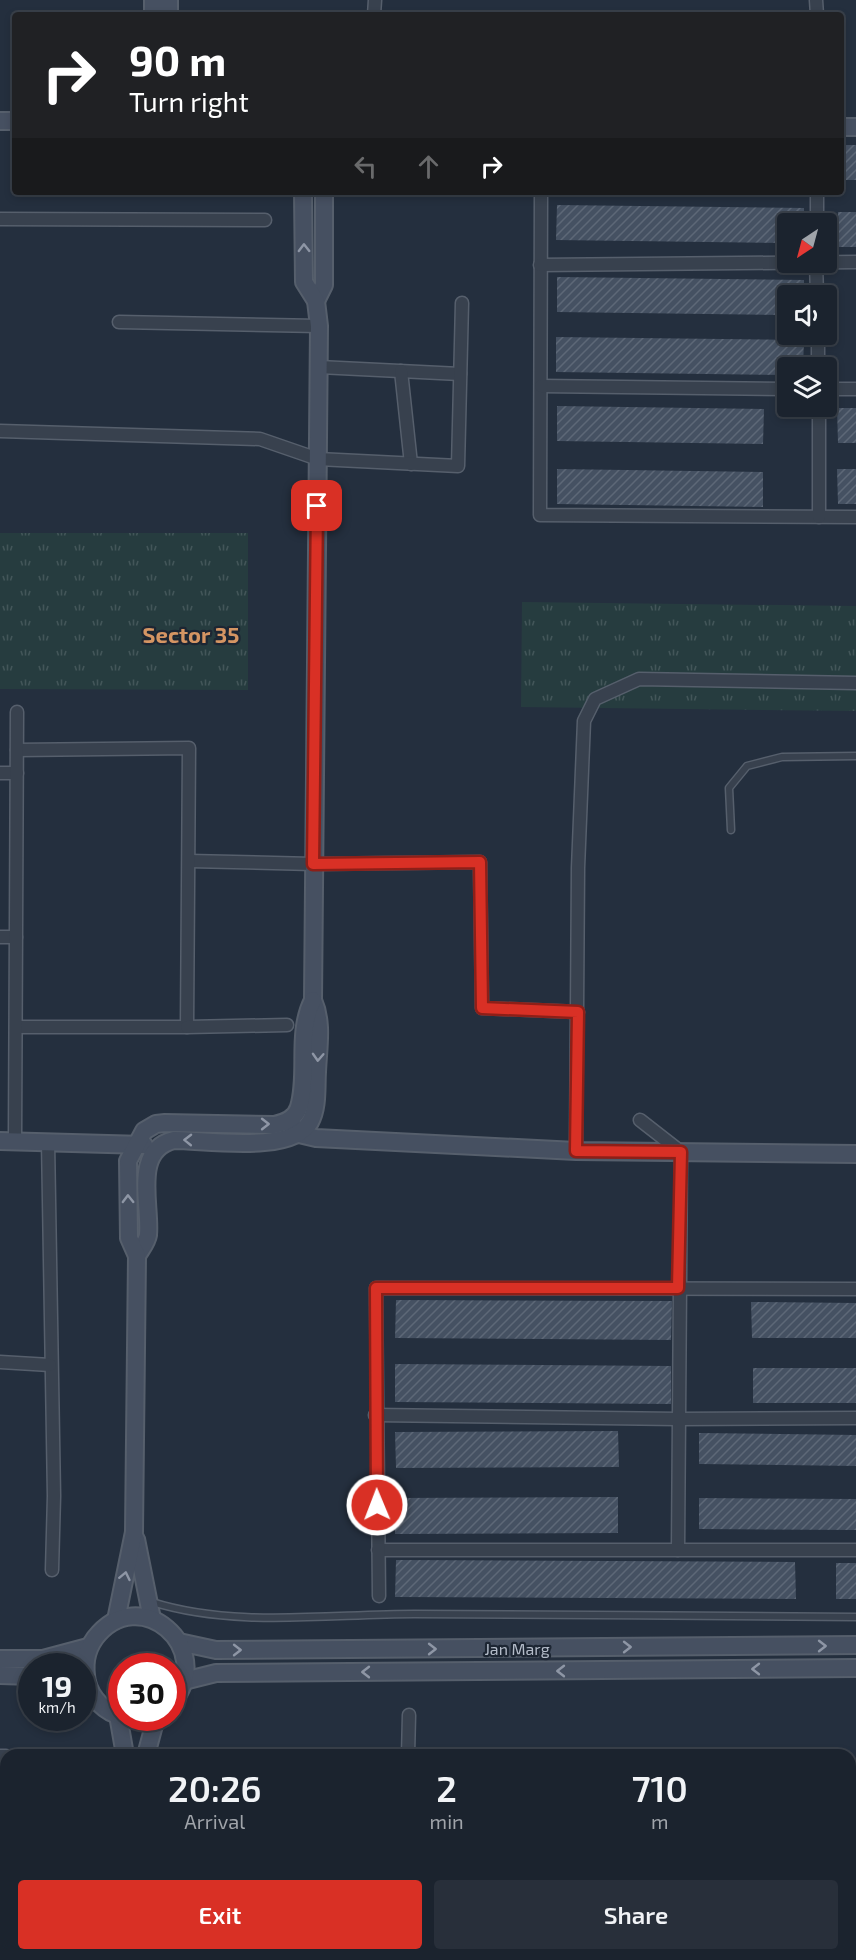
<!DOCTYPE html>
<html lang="en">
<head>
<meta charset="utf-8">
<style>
  body { margin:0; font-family:"Exo 2",sans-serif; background:#282f3a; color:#f1f3f6; height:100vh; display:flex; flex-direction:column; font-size:22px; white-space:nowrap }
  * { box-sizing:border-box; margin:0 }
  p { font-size:20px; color:#a0a4aa }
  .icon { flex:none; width:33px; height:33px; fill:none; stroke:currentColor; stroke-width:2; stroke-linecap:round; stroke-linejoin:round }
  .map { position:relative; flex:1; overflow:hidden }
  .details { position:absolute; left:0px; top:1749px; width:856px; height:212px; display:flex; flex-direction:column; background:#1b232e; border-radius:18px 18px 0 0; box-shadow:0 3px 9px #0003,0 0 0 2px #39404a }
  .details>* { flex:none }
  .top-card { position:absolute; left:12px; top:12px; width:832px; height:183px; border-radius:6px; box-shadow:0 3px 9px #0003,0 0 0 2px #39404a; background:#202124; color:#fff; overflow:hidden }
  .needle { width:39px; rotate:216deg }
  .fabs { position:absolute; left:777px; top:213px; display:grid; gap:12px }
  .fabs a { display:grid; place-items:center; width:60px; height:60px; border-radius:6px; background:#1b232e; box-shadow:0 3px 9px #0003,0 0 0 2px #39404a; font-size:30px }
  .speed { position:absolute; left:18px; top:1653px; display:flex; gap:12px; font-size:30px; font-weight:700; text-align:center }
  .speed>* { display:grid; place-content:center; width:78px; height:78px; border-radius:50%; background:#1b232e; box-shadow:0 3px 9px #0003,0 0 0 2px #39404a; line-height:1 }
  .speed small { font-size:15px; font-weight:400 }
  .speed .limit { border:9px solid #d22; background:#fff; color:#111 }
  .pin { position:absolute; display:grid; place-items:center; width:51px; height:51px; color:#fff; margin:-26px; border-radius:12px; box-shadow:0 3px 9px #0006 }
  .me { position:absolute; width:66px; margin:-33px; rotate:359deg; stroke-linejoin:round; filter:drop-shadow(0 0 4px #0008) }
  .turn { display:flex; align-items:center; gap:21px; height:126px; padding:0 18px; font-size:27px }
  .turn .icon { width:78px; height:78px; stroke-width:2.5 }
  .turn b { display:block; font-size:42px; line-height:51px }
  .lanes { display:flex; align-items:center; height:57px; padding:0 18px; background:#0003; justify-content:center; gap:30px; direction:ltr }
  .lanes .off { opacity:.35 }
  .eta { display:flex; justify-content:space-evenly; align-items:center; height:102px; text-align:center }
  .eta b { font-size:36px; font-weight:600; line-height:42px }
  .button { display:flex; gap:12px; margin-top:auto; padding:12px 18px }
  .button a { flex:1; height:69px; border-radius:6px; background:#d93025; color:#fff; font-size:24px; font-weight:600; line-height:69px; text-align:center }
  .button a+a { background:#282f3a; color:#f1f3f6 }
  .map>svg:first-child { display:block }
  .park { fill:url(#park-tufts) }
  .building { fill:url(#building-hatch) }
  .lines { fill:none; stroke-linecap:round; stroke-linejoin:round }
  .lane-casing { stroke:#565f6c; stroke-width:9 }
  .street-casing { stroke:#565f6c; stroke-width:15 }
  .secondary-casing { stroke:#565f6c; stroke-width:20 }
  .lane { stroke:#38414e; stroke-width:6 }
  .street { stroke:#38414e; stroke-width:12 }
  .secondary { stroke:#465061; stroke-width:16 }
  .oneway { stroke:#8e96a5 }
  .route-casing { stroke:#8d1f18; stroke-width:15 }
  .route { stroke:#d93025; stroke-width:10 }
  .labels { text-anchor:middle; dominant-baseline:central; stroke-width:4.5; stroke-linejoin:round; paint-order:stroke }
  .street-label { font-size:16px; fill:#b4bcc9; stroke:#1d2633 }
  .district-label { font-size:22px; font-weight:bold; fill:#d59563; stroke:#1d2633 }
</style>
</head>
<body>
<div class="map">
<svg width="856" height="1960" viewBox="0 0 856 1960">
  <defs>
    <pattern id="park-tufts" width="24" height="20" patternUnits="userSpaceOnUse" patternTransform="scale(1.5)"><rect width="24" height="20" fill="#263c3f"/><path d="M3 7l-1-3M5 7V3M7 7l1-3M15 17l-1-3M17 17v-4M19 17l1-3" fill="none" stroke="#435659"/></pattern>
    <pattern id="building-hatch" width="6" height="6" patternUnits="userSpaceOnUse" patternTransform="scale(1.5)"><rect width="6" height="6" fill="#455162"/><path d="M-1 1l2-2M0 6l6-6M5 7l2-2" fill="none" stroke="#5d6877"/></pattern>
  </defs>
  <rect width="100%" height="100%" fill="#242f3e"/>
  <g class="park">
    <polygon points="0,533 248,533 248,690 0,689"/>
    <polygon points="522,602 856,606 856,711 521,707"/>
  </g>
  <g class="building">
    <rect x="842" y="145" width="14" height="35"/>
    <polygon points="557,205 804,208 804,224 788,224 788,243 556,240"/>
    <polygon points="838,212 856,212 856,247 839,247"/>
    <polygon points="557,277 804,280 804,296 788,296 788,315 557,312"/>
    <polygon points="556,337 804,340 803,368 788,368 788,375 556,372"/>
    <polygon points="557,406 764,409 763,444 557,441"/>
    <polygon points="837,408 856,408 856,443 838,443"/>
    <polygon points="557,469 763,472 763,507 557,504"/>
    <polygon points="837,469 856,469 856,504 838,504"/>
    <polygon points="396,1300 672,1301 671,1340 395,1338"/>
    <polygon points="751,1302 856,1303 856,1338 752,1338"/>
    <polygon points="395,1364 671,1366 671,1404 395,1402"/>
    <rect x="753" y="1368" width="103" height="35"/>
    <polygon points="618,1431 619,1467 396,1468 395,1432"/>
    <polygon points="699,1433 856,1435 856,1466 699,1464"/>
    <polygon points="618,1497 618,1533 395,1534 395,1498"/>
    <polygon points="699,1498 856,1499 856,1530 699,1529"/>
    <polygon points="396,1560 795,1562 796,1599 395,1597"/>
    <rect x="836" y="1563" width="20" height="36"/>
  </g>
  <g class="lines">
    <defs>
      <g id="lane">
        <polyline points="731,830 729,788 747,766 782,757 856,756"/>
        <path d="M152 1602C234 1628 329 1614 414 1614 561 1614 709 1616 856 1617"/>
        <polyline points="270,1954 270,1960"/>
      </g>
      <g id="street">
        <polyline points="816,0 817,15"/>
        <polyline points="374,15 375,0"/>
        <polyline points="541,192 540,515 856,517"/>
        <polyline points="0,219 265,220"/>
        <polyline points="817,224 817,192"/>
        <polyline points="816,262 817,296"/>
        <polyline points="540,265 856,262"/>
        <polyline points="119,322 319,326"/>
        <polyline points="818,334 818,368"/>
        <polyline points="319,367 460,374"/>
        <polyline points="401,371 411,464"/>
        <polyline points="541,386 788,389"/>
        <polyline points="826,389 856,389"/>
        <polyline points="0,431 260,439 318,459 458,466 462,303"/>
        <polyline points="819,517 819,406"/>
        <polyline points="0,773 17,773"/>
        <polyline points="189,861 313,864 480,862 482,1008 578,1012"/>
        <polyline points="0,937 16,937"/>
        <polyline points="16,1027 187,1027 189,748 17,750"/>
        <polyline points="187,1027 287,1025"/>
        <polyline points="640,1120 681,1152 678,1550"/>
        <polyline points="15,1141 17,712"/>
        <polyline points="48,1141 54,1496 52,1570"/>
        <polyline points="576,1151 578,868 584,721 595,699 639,679 856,683"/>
        <polyline points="0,1362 50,1365"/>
        <polyline points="375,1415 678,1419 856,1418"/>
        <polyline points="378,1550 856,1550"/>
        <polyline points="379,1596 376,1288 856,1289"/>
        <polyline points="408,1755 409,1715"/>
        <polyline points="0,1756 6,1756"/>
        <polyline points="850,1766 856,1766"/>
        <polyline points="0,1896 6,1896"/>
        <polyline points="850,1938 856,1938"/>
        <polyline points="402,1960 402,1954"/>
        <polyline points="699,1960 699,1954"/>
      </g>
      <g id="secondary">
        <polyline points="153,15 153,0"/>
        <polyline points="169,15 169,0"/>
        <polyline points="0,121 15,121"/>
        <polyline points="842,127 856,127"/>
        <polyline points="316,301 324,285 324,192"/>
        <polyline points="294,1127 299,1134 316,1138 576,1151 856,1154"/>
        <polyline points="0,1141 144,1145"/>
        <path d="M137 1256C141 1249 147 1242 148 1235 151 1205 132 1150 174 1140 207 1140 292 1154 310 1122 318 1108 316 1088 317 1072 318 1047 323 1023 313 1000L319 326 316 301 304 282 303 192"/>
        <polyline points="136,1539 152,1619"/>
        <path d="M116 1620 134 1532 137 1256 129 1238 128 1161 144 1131 156 1124 165 1123 274 1125C285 1123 296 1118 299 1107 309 1073 296 1033 313 1000"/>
        <polyline points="179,1642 216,1650 856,1645"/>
        <polyline points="0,1659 43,1659 88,1647"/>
        <polyline points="0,1675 32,1676"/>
        <polyline points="184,1681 216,1673 856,1668"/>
        <polyline points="118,1715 125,1755"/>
        <path d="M122 1716C105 1713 91 1698 87 1682 84 1666 85 1652 95 1638 139 1581 217 1648 172 1703"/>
        <polyline points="131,1718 142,1718"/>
        <polyline points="146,1755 156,1718"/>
        <polyline points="133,1954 133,1960"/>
      </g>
    </defs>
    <use href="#lane" class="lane-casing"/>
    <use href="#street" class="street-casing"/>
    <use href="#secondary" class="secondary-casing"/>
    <use href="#lane" class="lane"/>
    <use href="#street" class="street"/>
    <use href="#secondary" class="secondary"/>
  </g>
  <defs><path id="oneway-chevron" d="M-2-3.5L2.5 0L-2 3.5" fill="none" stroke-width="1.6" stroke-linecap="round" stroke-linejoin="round" transform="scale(1.5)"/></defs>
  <g class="oneway">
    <use href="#oneway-chevron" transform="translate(304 248) rotate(-91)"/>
    <use href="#oneway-chevron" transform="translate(318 1057) rotate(93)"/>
    <use href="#oneway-chevron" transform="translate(265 1124)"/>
    <use href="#oneway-chevron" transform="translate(188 1140) rotate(-179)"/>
    <use href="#oneway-chevron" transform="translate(128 1199) rotate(-91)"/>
    <use href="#oneway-chevron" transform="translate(125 1576) rotate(-78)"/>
    <use href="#oneway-chevron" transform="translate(822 1646)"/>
    <use href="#oneway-chevron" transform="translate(627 1647)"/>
    <use href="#oneway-chevron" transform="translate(432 1649)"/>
    <use href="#oneway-chevron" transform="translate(237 1650)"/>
    <use href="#oneway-chevron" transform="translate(756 1669) rotate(180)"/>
    <use href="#oneway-chevron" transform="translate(561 1671) rotate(180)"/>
    <use href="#oneway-chevron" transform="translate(366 1672) rotate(180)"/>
  </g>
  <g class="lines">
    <defs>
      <polyline id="route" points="317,506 313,864 480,862 482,1008 578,1012 576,1151 681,1152 678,1288 376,1288 377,1505"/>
    </defs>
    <use href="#route" class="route-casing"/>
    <use href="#route" class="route"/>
  </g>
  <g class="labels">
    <g class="street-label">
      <text x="517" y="1648">Jan Marg</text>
    </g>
    <g class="district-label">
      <text x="191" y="634">Sector 35</text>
    </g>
  </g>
</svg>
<div class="fabs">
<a><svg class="needle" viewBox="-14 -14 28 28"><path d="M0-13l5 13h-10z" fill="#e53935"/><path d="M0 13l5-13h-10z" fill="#a0a4aa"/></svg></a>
<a><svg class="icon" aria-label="sound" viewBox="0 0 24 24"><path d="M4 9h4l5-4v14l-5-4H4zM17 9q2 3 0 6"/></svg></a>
<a><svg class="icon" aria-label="layers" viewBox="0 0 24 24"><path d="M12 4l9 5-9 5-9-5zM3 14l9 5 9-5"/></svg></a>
</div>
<div class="speed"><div>19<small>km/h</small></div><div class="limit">30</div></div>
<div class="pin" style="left:317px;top:506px;background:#d93025"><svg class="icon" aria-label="arrive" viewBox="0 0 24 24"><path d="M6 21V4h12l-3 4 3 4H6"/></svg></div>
<svg class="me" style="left:377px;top:1505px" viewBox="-20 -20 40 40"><circle r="17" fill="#d93025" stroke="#fff" stroke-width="3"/><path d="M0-11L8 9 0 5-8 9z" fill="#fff"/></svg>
<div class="top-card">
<div class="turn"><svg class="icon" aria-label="right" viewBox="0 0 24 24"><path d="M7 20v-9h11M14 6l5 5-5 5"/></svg><div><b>90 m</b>Turn right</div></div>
<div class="lanes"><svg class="icon off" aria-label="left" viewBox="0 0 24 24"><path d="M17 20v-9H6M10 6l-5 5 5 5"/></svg><svg class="icon off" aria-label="ahead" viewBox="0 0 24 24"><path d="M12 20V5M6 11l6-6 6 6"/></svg><svg class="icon" aria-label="right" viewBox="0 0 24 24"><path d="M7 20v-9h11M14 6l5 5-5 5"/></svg></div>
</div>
<section class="details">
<div class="eta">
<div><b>20:26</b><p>Arrival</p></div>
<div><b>2</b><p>min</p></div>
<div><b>710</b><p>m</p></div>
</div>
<div class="button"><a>Exit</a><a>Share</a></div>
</section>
</div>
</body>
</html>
